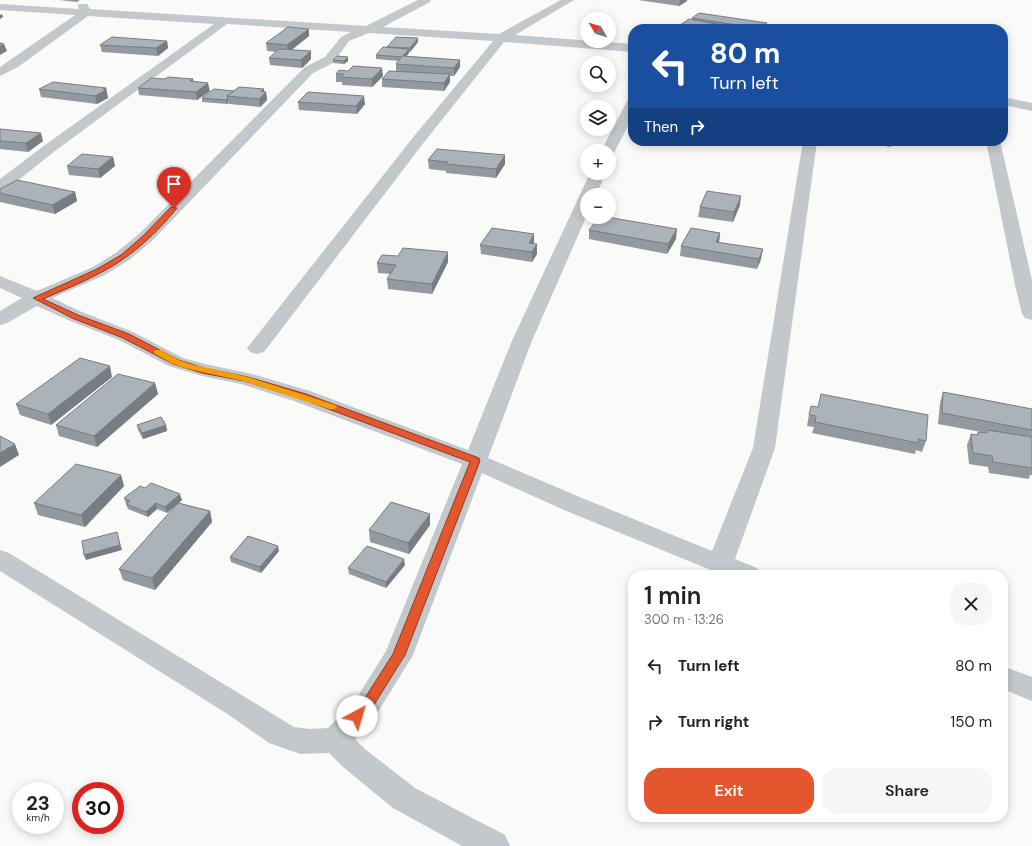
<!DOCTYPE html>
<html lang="en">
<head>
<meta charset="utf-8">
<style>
  body { margin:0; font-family:"DM Sans",sans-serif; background:#f6f6f6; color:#222; height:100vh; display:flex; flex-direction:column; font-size:15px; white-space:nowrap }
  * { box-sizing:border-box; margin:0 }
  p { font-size:13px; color:#767676 }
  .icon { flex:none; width:22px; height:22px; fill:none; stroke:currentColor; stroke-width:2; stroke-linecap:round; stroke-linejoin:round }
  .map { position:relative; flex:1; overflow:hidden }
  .panel { position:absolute; left:628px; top:570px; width:380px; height:252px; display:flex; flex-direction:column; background:#fff; border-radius:16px; box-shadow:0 2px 10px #0003 }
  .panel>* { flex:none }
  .top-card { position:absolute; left:628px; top:24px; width:380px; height:122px; border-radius:16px; box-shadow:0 2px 10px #0003; background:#1a4fa0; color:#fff; overflow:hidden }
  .needle { width:26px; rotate:308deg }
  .fabs { position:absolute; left:580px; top:12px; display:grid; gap:8px }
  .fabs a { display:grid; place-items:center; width:36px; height:36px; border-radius:50%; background:#fff; box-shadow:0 2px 10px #0003; font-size:20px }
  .speed { position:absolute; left:12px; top:782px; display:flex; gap:8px; font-size:20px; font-weight:700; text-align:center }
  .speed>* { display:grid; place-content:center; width:52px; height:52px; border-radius:50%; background:#fff; box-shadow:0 2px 10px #0003; line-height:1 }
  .speed small { font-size:10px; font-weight:400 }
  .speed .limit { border:6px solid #d22; background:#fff; color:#111 }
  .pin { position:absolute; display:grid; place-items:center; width:34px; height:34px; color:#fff; margin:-41px -17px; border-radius:50% 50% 50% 0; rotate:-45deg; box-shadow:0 0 4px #0007 }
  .pin .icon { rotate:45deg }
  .me { position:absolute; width:44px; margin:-22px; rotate:39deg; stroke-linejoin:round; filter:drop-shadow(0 0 3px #0008) }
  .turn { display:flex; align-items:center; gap:14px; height:84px; padding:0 16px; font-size:18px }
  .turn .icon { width:52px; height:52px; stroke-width:2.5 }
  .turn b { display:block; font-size:28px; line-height:34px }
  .then { display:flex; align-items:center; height:38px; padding:0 16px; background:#0003; gap:8px; font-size:15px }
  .round { display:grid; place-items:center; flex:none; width:42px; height:42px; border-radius:16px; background:#f6f6f6 }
  .head { display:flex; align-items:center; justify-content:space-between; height:68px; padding:0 16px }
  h1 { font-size:24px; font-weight:600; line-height:30px }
  .action { display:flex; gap:8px; margin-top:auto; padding:8px 16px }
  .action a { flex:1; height:46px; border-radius:16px; background:#e4572e; color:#fff; font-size:16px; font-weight:600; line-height:46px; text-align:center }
  .action a+a { background:#f6f6f6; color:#222 }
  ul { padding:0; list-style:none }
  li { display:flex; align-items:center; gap:12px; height:56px; padding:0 16px }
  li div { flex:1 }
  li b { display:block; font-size:15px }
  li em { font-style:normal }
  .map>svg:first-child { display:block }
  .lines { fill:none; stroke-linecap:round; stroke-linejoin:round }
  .minor { fill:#c3c8cc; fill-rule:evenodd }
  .wall { fill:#929a9f }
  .shaded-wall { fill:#777d82 }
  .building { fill:#aab3b9; stroke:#777d82 }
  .route { fill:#e4572e; stroke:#94391e }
  .slow { fill:#f59e0b }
</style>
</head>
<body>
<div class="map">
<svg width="1032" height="846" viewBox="0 0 1032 846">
  <rect width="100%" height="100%" fill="#fafaf8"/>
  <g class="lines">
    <g class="minor">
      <polygon points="418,0 431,0 430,2 383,27 499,34 561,0 574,0 515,35 633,44 633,52 504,42 425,141 264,352 257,354 250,352 247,348 415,135 493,41 369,33 349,41 333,63 313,73 152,241 129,260 105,275 52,298 82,312 133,332 183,358 205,364 252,374 310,391 468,450 511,343 590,173 606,173 596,195 587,195 587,215 531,343 488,458 582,498 712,551 753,448 803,141 817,141 775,448 735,559 757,568 761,575 723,575 564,510 482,473 413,655 378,712 355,739 365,749 415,788 505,835 510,846 462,846 393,808 343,767 329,753 300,754 269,743 229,715 0,571 0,550 9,553 294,727 310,729 328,728 358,696 386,651 462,464 294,401 241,384 202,376 169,366 119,340 68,320 37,306 7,323 0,325 0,311 22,298 0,288 0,276 37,291 93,267 117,252 140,233 305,67 325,57 341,37 351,32 227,24 55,151 6,190 0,192 0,179 45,145 214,24 88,16 18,67 0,76 0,67 75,15 0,10 0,4 79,9 78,6 79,4 87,4 90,9 366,26"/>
      <polygon points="1003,97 1032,103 1032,111 1003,105"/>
      <polygon points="633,99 633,116 615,151 613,154 609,155 609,151 601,151 626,103 628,100"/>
      <polygon points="986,141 1000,141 1032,280 1032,320 1025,318 1022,314 1015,285"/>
      <polygon points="1003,666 1032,677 1032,701 1003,689"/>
    </g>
  </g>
  <g class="wall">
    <polygon points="59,0 80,0 77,2"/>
    <polygon points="638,0 687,0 687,1 679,6"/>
    <polygon points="692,18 767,23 766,29 679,29 680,25 691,20"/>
    <polygon points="309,29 309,36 291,50 311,51 311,59 302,68 270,65 269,58 277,52 267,51 266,43"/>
    <polygon points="167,41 168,48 158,56 102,52 100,45"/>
    <polygon points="418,42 410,52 409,52 406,56 460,60 460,67 454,76 450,76 450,82 444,91 382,87 382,79 396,71 396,64 399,61 376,59 376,55 387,48 387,47"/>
    <polygon points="348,57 348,61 344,64 333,63 333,60"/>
    <polygon points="336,74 383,76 372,87 342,85 342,82 336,82"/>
    <polygon points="165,79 193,79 194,81 210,91 197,100 139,95 138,88"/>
    <polygon points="106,88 108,98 97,104 41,97 39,89"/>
    <polygon points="264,89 264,92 266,92 267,100 260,107 229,104 228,103 227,104 202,102 202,98 234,91"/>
    <polygon points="298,102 365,104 357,114 299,110"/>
    <polygon points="0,129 43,141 28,152 0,149"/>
    <polygon points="861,141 894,141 890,147"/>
    <polygon points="113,157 115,166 100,178 69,175 67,166"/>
    <polygon points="428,160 505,164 496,178 446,173 446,171 429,169"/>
    <polygon points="0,189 75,192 77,201 55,214 0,202"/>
    <polygon points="740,205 733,222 698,217 700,207"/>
    <polygon points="589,230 676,239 667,254 589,239"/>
    <polygon points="720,233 719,242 761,259 757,269 680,256 681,246"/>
    <polygon points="534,244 537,244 537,254 532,262 481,254 480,245"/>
    <polygon points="448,262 432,294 388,289 387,279 391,274 378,273 377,263"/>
    <polygon points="112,377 51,425 20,415 16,404"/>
    <polygon points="155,383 158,394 97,447 59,436 56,425"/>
    <polygon points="943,392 1032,409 1032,475 1030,475 1029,479 989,473 988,467 969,464 967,445 971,434 977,435 978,432 981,432 938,424 940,403"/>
    <polygon points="809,415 926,441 922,452 916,450 915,454 812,433 814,427 807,426"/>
    <polygon points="137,425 166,425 167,431 143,439 138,430"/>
    <polygon points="121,475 124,486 85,527 38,515 34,503"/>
    <polygon points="124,498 182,500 179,503 210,511 212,522 155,590 123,580 119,569 177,504 167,513 157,509 148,517 128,509"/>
    <polygon points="430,525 409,554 370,542 369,530"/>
    <polygon points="279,551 261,573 231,562 230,557"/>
    <polygon points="405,565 386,588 349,574 348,568"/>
  </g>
  <g class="shaded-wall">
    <polygon points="680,0 687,0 687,1 679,6"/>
    <polygon points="2,14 3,17 0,19 0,15"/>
    <polygon points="767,23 766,29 760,29 761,29"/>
    <polygon points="309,29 309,36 288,53 287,45"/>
    <polygon points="418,38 418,42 410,52 410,48"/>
    <polygon points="167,41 168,48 158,56 156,48"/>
    <polygon points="4,44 7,51 0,55 0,46"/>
    <polygon points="409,49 409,53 403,61 402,57"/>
    <polygon points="311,51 311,59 302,68 301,60"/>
    <polygon points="348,57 348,61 344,64 344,61"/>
    <polygon points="460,60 460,67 454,76 454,68"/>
    <polygon points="382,68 383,76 372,87 372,79"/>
    <polygon points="450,74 450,82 444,91 444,83"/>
    <polygon points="208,83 210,91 197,100 196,92"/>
    <polygon points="106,88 108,98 97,104 95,96 103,89"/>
    <polygon points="264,89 264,93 266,92 267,100 260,107 259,99 261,91"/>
    <polygon points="364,96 365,104 357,114 356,106"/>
    <polygon points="228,99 228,103 227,104 226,100"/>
    <polygon points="41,133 43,141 28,152 26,143"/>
    <polygon points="891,141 894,141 890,147"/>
    <polygon points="505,155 505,164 496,178 496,169"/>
    <polygon points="113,157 115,166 100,178 98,169"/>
    <polygon points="75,192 77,201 55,214 52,205"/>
    <polygon points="741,196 740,205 733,222 734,212"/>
    <polygon points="677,229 676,239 667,254 668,244"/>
    <polygon points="720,233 719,242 716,242"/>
    <polygon points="534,234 534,244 529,253 529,243"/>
    <polygon points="537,244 537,254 532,262 532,252"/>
    <polygon points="763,249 761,259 757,269 759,259"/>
    <polygon points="448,252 448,262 432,294 432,284"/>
    <polygon points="110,366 112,377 51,425 48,414"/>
    <polygon points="155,383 158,394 97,447 94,436"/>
    <polygon points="166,425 167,431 143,439 142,433"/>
    <polygon points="15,444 19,455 0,467 0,453"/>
    <polygon points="121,475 124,486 85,527 81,515"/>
    <polygon points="180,494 182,500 167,513 165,507"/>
    <polygon points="156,503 157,509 148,517 146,512"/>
    <polygon points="210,511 212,522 155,590 152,578"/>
    <polygon points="430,514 430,525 409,554 408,543"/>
    <polygon points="117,532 122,550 86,560 84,555"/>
    <polygon points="278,546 279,551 261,573 260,567"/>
    <polygon points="404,559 405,565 386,588 386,582"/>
  </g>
  <g class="building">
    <polygon points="699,13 767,23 761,29 692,18"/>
    <polygon points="689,19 743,29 701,29 680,25"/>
    <polygon points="288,27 309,29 287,45 266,43"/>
    <polygon points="112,37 167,41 156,48 100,45"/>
    <polygon points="396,37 418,38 410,48 387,47"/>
    <polygon points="0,43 4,44 0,46"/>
    <polygon points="383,47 409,49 402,57 376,55"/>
    <polygon points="279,49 311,51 301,60 269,58"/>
    <polygon points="337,56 348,57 344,61 333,60"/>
    <polygon points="402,56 460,60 454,68 396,64"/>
    <polygon points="353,66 382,68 372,79 341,77 344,74 336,74 339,70 348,71"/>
    <polygon points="389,71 450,74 444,83 382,79"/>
    <polygon points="168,77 193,79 190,81 208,83 196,92 138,88 151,78 165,79"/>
    <polygon points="53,82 106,88 103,89 106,90 95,96 39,89"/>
    <polygon points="239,87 264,89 261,91 266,92 259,99 227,96"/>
    <polygon points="214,89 234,91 227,96 228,99 226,100 202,98"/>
    <polygon points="308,92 364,96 356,106 298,102"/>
    <polygon points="0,129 41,133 26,143 0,141"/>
    <polygon points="437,149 505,155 496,169 446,164 448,162 428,160"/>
    <polygon points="82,154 113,157 98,169 67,166"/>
    <polygon points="17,180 75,192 52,205 0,193 0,189"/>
    <polygon points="707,191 741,196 734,212 700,207"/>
    <polygon points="599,217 607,217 677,229 668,244 589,230"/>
    <polygon points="492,228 534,234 529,243 537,244 532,252 480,245"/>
    <polygon points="691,228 720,233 716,242 763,249 759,259 681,246"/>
    <polygon points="403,248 448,252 432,284 387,279 396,265 377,263 382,255 398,256"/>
    <polygon points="80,358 110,366 48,414 16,404"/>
    <polygon points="118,374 155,383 94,436 56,425"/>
    <polygon points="943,392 1032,409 1032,430 942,413"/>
    <polygon points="821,394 928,415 926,441 918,439 918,443 815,422 816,416 809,415 811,406 818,407"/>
    <polygon points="161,417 166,425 142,433 137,425"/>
    <polygon points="987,430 1032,437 1032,468 993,462 992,456 973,453 971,434 978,435 978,432 987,433"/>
    <polygon points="0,436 15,444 0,453"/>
    <polygon points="76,464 121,475 81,515 34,503"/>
    <polygon points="151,483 180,494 165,507 156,503 146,512 126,504 130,501 124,498 140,486 145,488"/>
    <polygon points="391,502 430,514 408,543 369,530"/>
    <polygon points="178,503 210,511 152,578 119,569"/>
    <polygon points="117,532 120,545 84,555 82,541"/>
    <polygon points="248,536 278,546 260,567 230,557"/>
    <polygon points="367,546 404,559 386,582 348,568"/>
  </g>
  <path class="route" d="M171 207 177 208C157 233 131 257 102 272 84 282 63 290 43 299L78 315 129 334 179 360 204 368 248 377 306 394 479 458 480 461 405 655 372 708 362 720 357 721 353 720 351 716 363 701 393 654 470 462 299 398 244 381 202 373 173 364 123 338 72 318 33 298 97 269 121 255 143 236Z"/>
  <polygon class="slow" points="155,350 161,350 179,360 190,364 248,377 335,405 337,407 335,409 329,409 243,381 185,368 173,364 155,354 154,352"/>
</svg>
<div class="fabs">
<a><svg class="needle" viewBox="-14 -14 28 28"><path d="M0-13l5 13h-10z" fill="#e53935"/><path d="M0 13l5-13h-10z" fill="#767676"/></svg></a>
<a><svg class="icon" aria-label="search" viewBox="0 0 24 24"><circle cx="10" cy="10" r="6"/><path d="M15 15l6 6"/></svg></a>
<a><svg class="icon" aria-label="layers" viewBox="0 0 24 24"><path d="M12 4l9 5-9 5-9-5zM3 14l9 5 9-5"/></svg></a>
<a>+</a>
<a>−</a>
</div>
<div class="speed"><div>23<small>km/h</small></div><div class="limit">30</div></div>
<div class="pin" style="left:174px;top:208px;background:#d93025"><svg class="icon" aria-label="arrive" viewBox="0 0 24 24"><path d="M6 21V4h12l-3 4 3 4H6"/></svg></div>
<svg class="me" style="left:357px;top:716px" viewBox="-20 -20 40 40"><circle r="19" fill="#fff"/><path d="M0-13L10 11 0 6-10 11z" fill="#e4572e"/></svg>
<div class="top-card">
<div class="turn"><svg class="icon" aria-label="left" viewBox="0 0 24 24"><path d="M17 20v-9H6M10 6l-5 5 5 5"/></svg><div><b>80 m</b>Turn left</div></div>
<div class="then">Then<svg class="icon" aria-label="right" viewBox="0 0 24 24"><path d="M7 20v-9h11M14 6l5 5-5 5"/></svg></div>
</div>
<section class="panel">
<div class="head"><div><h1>1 min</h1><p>300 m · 13:26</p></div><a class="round"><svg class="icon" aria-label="close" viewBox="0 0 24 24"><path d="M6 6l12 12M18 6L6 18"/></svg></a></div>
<ul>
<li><svg class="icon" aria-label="left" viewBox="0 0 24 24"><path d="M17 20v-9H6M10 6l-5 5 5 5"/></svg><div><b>Turn left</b></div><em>80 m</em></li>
<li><svg class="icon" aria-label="right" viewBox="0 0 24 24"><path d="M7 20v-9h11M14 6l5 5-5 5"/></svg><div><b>Turn right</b></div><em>150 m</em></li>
</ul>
<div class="action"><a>Exit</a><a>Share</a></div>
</section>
</div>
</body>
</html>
